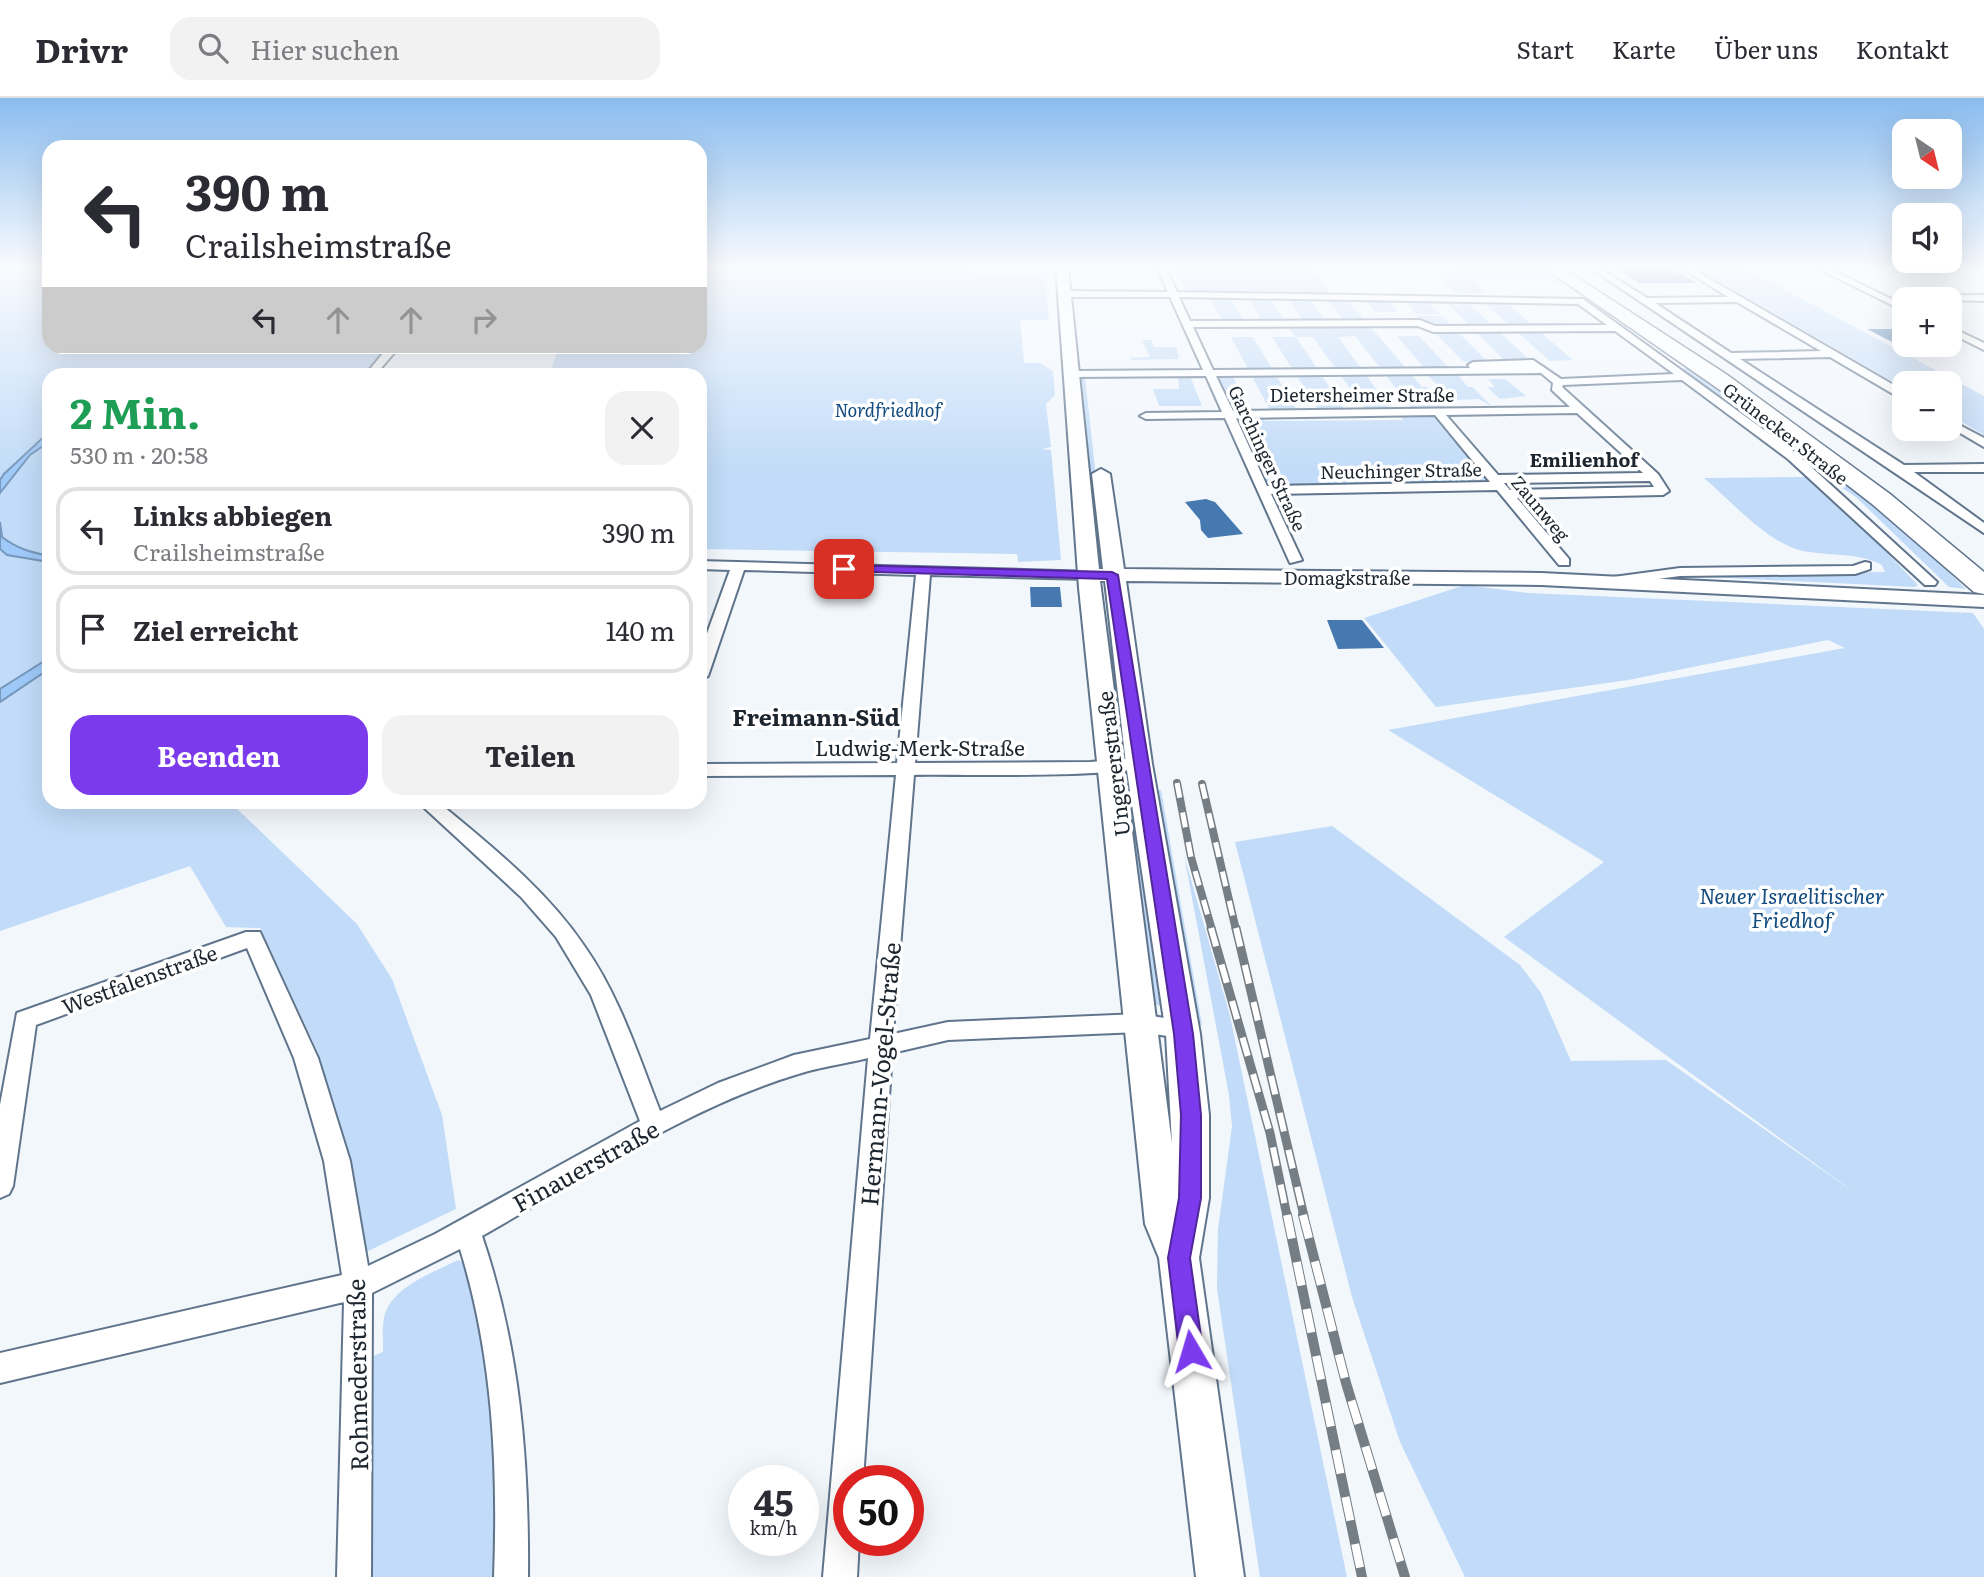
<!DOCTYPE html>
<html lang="de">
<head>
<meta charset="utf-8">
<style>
  body { margin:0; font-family:Literata,serif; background:#f2f2f3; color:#2b2b33; height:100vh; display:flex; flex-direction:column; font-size:26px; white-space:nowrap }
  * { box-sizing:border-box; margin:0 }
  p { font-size:23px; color:#7c7c81 }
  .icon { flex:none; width:38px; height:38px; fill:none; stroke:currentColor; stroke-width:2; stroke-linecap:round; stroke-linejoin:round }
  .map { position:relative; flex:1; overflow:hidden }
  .side { position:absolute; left:42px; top:270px; width:665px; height:441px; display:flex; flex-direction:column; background:#fff; border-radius:21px; box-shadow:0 7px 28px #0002 }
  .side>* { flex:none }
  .top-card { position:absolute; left:42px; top:42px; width:665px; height:214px; border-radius:21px; box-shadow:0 7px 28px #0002; background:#fff; color:#2b2b33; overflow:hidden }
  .needle { width:46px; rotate:145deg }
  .buttons { position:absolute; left:1892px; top:21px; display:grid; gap:14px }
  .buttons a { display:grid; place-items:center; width:70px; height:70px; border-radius:14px; background:#fff; box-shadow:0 7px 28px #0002; font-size:35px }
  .speed { position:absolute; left:728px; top:1367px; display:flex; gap:14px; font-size:35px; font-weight:700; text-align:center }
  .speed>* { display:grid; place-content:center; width:91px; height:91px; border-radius:50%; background:#fff; box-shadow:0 7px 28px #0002; line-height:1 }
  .speed small { font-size:18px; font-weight:400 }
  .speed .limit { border:10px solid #d22; background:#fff; color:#111 }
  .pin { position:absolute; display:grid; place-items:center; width:60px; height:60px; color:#fff; margin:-30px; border-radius:14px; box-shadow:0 4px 10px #0006 }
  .me { position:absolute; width:77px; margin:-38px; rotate:353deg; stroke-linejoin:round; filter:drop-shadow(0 0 5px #0008) }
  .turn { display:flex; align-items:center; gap:24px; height:147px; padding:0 28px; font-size:32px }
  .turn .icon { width:91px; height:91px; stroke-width:2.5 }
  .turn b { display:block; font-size:49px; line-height:60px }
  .lanes { display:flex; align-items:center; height:66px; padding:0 28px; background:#0003; justify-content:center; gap:35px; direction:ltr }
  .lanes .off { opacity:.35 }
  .round { display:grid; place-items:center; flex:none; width:74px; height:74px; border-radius:21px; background:#f2f2f3 }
  .overview { display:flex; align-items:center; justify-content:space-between; height:119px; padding:0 28px }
  h1 { font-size:42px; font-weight:700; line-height:52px; color:#1e9e55 }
  .primary-button { display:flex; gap:14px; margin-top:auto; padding:14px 28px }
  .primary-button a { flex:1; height:80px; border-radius:21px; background:#7c3aed; color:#fff; font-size:28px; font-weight:700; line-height:80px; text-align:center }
  .primary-button a+a { background:#f2f2f3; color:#2b2b33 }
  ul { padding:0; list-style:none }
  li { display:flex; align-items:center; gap:21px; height:88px; margin:0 14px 10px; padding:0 14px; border:4px solid #e1e1e2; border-radius:21px }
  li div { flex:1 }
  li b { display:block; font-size:26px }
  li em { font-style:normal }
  header { display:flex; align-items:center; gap:42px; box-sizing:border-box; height:98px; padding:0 35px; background:#fff; border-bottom:2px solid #e1e1e2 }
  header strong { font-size:33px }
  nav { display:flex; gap:38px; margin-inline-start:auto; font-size:24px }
  .search { width:490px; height:63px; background:#f2f2f3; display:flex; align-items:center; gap:18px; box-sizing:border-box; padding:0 24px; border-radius:21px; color:#7c7c81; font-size:26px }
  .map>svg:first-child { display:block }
  .green { fill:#c1dbf8 }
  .water { fill:#9ec9f9; stroke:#7798bc; stroke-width:2 }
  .building { fill:#4679b0 }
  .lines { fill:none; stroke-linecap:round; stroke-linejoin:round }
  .street-casing { stroke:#60758c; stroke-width:4 }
  .secondary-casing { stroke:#60758c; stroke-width:4 }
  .highway-casing { stroke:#60758c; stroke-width:3 }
  .street { fill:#fff; fill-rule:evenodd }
  .secondary { fill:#fff; fill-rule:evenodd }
  .highway { fill:#fff; fill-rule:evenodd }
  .rail-far2-casing { stroke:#767e85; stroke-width:8 }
  .rail-far1-casing { stroke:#767e85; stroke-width:9 }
  .rail-casing { stroke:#767e85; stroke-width:10 }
  .rail-far2 { stroke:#fff; stroke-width:5; stroke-dasharray:15; stroke-linecap:butt }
  .rail-far1 { stroke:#fff; stroke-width:6; stroke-dasharray:19; stroke-linecap:butt }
  .rail { stroke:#fff; stroke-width:8; stroke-dasharray:24; stroke-linecap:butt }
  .route { fill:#7c3aed; stroke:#51269a; stroke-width:2 }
  .labels { text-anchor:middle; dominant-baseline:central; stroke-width:7; stroke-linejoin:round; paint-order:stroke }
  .far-street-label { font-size:18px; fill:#1d262f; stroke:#fff }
  .far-park-label { font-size:18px; font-style:italic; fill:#114a7f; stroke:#fff }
  .far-neighbourhood-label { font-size:19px; font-weight:bold; fill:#1d262f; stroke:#fff }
  .street-label { font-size:21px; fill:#1d262f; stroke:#fff }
  .park-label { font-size:21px; font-style:italic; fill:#114a7f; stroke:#fff }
  .neighbourhood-label { font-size:23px; font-weight:bold; fill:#1d262f; stroke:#fff }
  .near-street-label { font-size:24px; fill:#1d262f; stroke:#fff }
</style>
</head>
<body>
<header>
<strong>Drivr</strong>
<div class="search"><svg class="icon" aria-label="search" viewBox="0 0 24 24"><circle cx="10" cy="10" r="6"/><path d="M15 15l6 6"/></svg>Hier suchen</div>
<nav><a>Start</a><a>Karte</a><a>Über uns</a><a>Kontakt</a></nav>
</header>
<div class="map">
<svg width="1984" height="1479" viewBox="0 0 1984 1479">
  <rect width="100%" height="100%" fill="#f2f7fc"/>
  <g class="green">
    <polygon points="0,169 49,169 49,248 399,249 375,276 49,276 49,704 230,704 357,826 392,881 442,1017 456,1111 366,1154 347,1054 317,952 260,830 226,829 190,768 0,833"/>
    <polygon points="700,169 970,169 970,175 1044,175 1049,222 1020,222 1024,265 1040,265 1053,273 1055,297 1046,306 1051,349 1042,351 1051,352 1061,462 1018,464 1017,456 700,451 700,276 549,276 556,258 555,249 700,248"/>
    <polygon points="1175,169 1309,169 1331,196 1221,197 1187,193"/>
    <polygon points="1452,169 1539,169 1581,193 1543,179 1470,180 1486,195 1455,195 1441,182 1449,181 1439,172 1454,172"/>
    <polygon points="1694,169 1742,169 1984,298 1984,337 1950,317 1950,285 1904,285 1904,290"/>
    <polygon points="1247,198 1268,198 1287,226 1305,225 1286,198 1307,198 1327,225 1346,225 1326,200 1350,205 1422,289 1427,289 1448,313 1438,313 1443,327 1490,385 1264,388 1209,275 1231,275 1252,314 1261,315 1265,323 1403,322 1399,314 1414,313 1355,238 1338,239 1393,314 1367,314 1313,239 1296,239 1346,314 1320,314 1272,239 1295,239 1287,226 1264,226"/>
    <polygon points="1209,199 1230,199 1246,226 1224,226"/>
    <polygon points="1361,199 1468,198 1478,199 1426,202 1440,216 1416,216 1403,201 1387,201 1398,214 1376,214"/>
    <polygon points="1480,201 1502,201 1573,262 1550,263"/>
    <polygon points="1446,204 1462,209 1458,204 1467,204 1533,265 1506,264"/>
    <polygon points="1418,218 1442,218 1486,262 1464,264"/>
    <polygon points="1397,238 1419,238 1452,273 1427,273"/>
    <polygon points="1231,239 1253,239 1298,314 1271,314"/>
    <polygon points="1142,242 1151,242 1154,249 1176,249 1179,261 1132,262 1130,260 1150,259"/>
    <polygon points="1688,270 1745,307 1737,308 1780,339 1777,340 1681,271"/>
    <polygon points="1457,276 1468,289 1473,289 1492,309 1479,301 1454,302 1427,277"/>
    <polygon points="1079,278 1085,279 1105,461 1101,461 1096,408 1091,402"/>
    <polygon points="1178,278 1190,278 1202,308 1159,308 1153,291 1179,291"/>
    <polygon points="1488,281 1505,281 1526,298 1500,301 1487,289 1495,289"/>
    <polygon points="1784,344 1796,345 1909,436 1966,491 1949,489 1856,399 1831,383 1835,381 1801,353"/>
    <path d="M1807 379 1861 428 1918 487 1915 489 1667 477 1885 474 1882 467C1855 453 1827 459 1799 452 1766 443 1730 402 1704 380Z"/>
    <polygon points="1465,487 1528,495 1973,515 1984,531 1984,1479 1465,1479 1400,1344 1352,1199 1235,744 1332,728 1520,867 1541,895 1571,963 1666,962 1862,1100 1504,839 1604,764 1388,632 1845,550 1828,542 1628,582 1436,609 1364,520"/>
    <polygon points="1122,683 1127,683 1140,773 1149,785 1163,907 1160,908 1153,905"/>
    <polygon points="1157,692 1161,692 1202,927 1196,926"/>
    <polygon points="1184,757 1230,918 1347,1479 1260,1479 1217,1191 1218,1131 1232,1028 1229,997"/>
    <path d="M458 1162 465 1165 492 1284 500 1479H368L373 1258 383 1254C383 1243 382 1230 384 1220 390 1189 433 1175 458 1162Z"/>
  </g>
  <g class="water">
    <polygon points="49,334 49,344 30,357 0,395 0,382 4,376"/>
    <path d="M0 424 2 439C18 451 30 454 49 458V464L7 457 0 451Z"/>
    <polygon points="49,560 49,571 0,604 0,591"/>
  </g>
  <g class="building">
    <polygon points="1613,169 1670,169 1697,185 1639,185"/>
    <polygon points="1867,231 1904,231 1904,250"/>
    <polygon points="1206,401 1215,404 1243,436 1208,440 1201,432 1200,422 1185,404"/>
    <polygon points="1030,489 1060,489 1062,509 1031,509"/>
    <polygon points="1327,522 1362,522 1384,550 1338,551"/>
  </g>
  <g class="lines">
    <defs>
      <g id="street">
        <path d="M1157 169H1165L1177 194 1583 201 1796 355 1937 484 1935 487H1925L1788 361 1682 282 1563 287 1562 289 1658 376 1669 393 1663 397 1517 400 1569 461V467H1559L1497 392 1271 396 1302 462 1290 465 1225 320 1146 321 1140 318 1146 315 1222 314 1206 278 1073 279 1068 276 1073 273 1203 272 1170 199H1066L1062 196 1066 193 1168 194ZM1179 199 1578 206 1607 227 1435 228 1420 222 1190 223ZM1418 228 1433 234 1615 233 1674 276 1561 281 1533 262 1473 264 1468 267 1470 270 1213 272 1193 229ZM1541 275 1553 285 1552 292 1570 309 1233 313 1216 278ZM1577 315 1643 375 1498 377 1446 317ZM1435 317 1490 384 1267 388 1236 320ZM1650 383 1654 389 1510 392 1504 385Z"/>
        <path d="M1589 169H1598L1647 200 1728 199 1680 169H1689L1904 293V301L1900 300 1830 259 1740 261 1904 367 1984 366V374H1914L1984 425V435ZM1737 204 1821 253 1731 255 1655 205Z"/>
        <polygon points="1815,169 1825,169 1904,207 1904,213"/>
        <polygon points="1984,197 1984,203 1904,201 1908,198"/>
        <polygon points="1950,229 1984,245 1984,252 1950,235"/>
        <polygon points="389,248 400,248 376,276 366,276"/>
        <polygon points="1950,322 1984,340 1984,349 1950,329"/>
        <path d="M700 463 1095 474V480L1090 481 930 477 915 665 1090 664 1139 660 1148 666C1136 681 945 676 914 677L893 936 948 924 1139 916 1190 924 1193 931 1190 938 1182 940 1139 934 948 942 892 955 863 1382H849V1442H859L857 1479H823L868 960C844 966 819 969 795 977 684 1011 583 1081 482 1138 520 1250 529 1362 528 1479H494C498 1367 493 1258 460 1151L372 1195 371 1479H337L344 1204 0 1285V1255L342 1177 324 1063 294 960 247 850 36 927 13 1088 9 1096 0 1100V1007L17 915 246 834H260L318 960 350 1063 368 1168 435 1136 640 1023 591 897 556 839 521 799 418 704H438C491 748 546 791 585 849 620 899 638 957 660 1013L718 985 794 957 870 941 896 677 700 678V666L897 665 916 477 744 472 708 578 700 583V555L730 472 700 471Z"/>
        <polygon points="1865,464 1870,465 1870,471 1855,476 1680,478 1606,488 1599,484 1606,480 1680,470 1853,468"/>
      </g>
      <path id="secondary" d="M1056 169H1068L1099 471H1103L1092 376 1101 371 1110 376 1124 471 1541 475 1984 497V509L1541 487 1126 483 1152 666 1200 936 1209 1017V1100L1199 1160 1244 1479H1196L1159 1160 1145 1126 1079 490ZM1100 483H1105L1126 666 1166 936 1172 1046Z"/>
      <polygon id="highway" points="1543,169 1561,169 1726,276 1890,396 1984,474 1984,496 1974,494 1872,406 1766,324"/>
    </defs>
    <use href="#street" class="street-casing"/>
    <use href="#secondary" class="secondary-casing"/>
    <use href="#highway" class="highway-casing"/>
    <use href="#street" class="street"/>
    <use href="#secondary" class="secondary"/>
    <use href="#highway" class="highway"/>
    <defs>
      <g id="rail-far2">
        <polyline points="1177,685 1191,759 1212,832"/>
        <polyline points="1202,686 1236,832"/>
      </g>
      <g id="rail-far1">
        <polyline points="1211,830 1270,1035 1287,1118"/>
        <polyline points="1236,830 1304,1118"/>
      </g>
      <g id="rail">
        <polyline points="1287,1117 1362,1479"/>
        <polyline points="1303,1117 1346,1285 1405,1479"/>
      </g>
    </defs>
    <use href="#rail-far2" class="rail-far2-casing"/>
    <use href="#rail-far1" class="rail-far1-casing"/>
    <use href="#rail" class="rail-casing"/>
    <use href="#rail-far2" class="rail-far2"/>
    <use href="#rail-far1" class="rail-far1"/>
    <use href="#rail" class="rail"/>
  </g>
  <linearGradient id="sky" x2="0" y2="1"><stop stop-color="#8abcef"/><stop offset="0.45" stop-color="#f9fbfe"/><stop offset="1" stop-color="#f9fbfe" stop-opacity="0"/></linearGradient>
  <rect width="1984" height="376" fill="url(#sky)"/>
  <polygon class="route" points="844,467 1112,474 1118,477 1193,936 1201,1017 1201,1100 1190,1160 1203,1253 1199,1262 1191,1265 1182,1262 1179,1253 1168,1160 1179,1100 1181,1017 1174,936 1107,481 840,473 840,468"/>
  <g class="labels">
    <g class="far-street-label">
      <text x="1362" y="296">Dietersheimer Straße</text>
      <text transform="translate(1786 335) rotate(38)">Grünecker Straße</text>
      <text transform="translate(1268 360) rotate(65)">Garchinger Straße</text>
      <text transform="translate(1401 372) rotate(-1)">Neuchinger Straße</text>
      <text transform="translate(1541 410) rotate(50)">Zaunweg</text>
      <text x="1347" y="479">Domagkstraße</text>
    </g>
    <g class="far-park-label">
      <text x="888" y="311">Nordfriedhof</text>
    </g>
    <g class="far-neighbourhood-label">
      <text x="1584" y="361">Emilienhof</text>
    </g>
    <g class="street-label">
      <text x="920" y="648">Ludwig-Merk-Straße</text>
      <text transform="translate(1112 666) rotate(-97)">Ungererstraße</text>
      <text transform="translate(139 880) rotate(-20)">Westfalenstraße</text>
    </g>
    <g class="park-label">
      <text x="1792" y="796">Neuer Israelitischer<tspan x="1792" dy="24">Friedhof</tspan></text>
    </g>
    <g class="neighbourhood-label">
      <text x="816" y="618">Freimann-Süd</text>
    </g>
    <g class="near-street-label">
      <text transform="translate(879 976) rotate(-85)">Hermann-Vogel-Straße</text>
      <text transform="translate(585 1067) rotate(-29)">Finauerstraße</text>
      <text transform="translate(356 1277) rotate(-91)">Rohmederstraße</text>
    </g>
  </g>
</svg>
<div class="buttons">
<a><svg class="needle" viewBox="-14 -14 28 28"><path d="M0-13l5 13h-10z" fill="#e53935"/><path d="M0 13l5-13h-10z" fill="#7c7c81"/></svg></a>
<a><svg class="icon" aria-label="sound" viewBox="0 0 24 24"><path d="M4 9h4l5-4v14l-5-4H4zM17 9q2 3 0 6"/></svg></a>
<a>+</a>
<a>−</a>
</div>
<div class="speed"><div>45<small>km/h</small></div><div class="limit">50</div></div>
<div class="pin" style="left:844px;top:471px;background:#d93025"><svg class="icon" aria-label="arrive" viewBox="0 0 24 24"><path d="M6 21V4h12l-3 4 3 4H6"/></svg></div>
<svg class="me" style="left:1191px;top:1253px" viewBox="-20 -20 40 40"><path d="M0-17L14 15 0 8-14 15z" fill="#7c3aed" stroke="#fff" stroke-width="4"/></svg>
<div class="top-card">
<div class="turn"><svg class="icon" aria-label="left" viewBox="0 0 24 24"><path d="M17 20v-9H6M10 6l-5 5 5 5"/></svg><div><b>390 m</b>Crailsheimstraße</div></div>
<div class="lanes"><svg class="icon" aria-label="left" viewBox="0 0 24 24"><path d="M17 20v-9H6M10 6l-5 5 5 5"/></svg><svg class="icon off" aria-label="ahead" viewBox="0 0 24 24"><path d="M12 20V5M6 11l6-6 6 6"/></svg><svg class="icon off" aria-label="ahead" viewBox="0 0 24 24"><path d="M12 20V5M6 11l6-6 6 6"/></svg><svg class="icon off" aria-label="right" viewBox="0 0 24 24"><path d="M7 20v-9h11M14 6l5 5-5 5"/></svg></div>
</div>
<section class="side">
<div class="overview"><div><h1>2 Min.</h1><p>530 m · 20:58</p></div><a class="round"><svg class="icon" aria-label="close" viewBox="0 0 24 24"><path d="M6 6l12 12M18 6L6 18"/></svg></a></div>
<ul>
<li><svg class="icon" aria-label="left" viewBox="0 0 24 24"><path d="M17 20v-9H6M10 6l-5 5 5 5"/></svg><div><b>Links abbiegen</b><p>Crailsheimstraße</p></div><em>390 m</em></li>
<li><svg class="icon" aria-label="arrive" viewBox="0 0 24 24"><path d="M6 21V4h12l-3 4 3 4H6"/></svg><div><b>Ziel erreicht</b></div><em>140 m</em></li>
</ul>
<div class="primary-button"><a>Beenden</a><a>Teilen</a></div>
</section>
</div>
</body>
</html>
